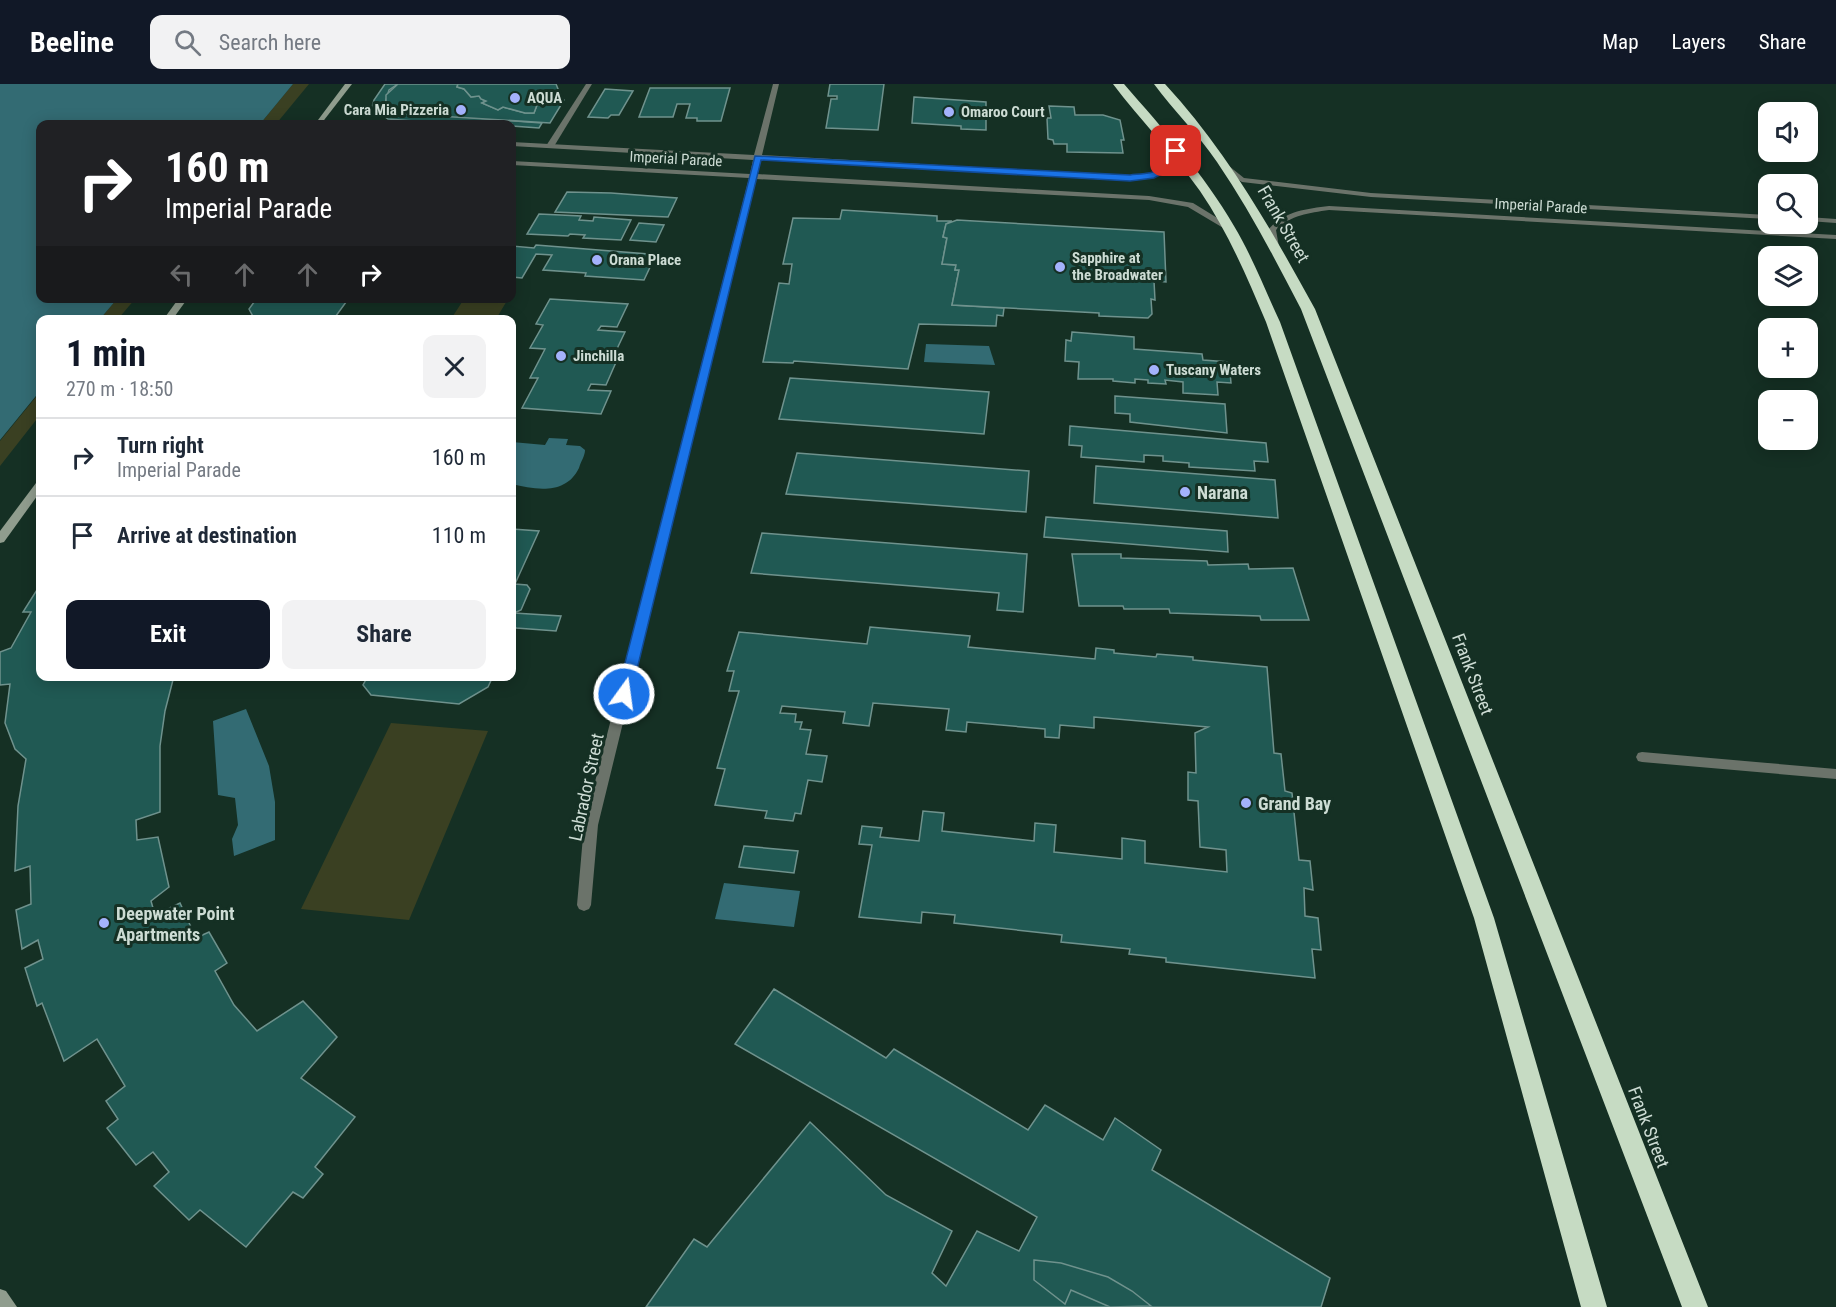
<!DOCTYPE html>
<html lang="en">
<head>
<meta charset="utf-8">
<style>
  body { margin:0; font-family:"Roboto Condensed",sans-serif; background:#f2f2f3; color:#1f2937; height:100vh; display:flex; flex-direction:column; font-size:22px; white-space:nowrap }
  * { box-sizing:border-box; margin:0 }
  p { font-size:20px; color:#747a83 }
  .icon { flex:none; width:33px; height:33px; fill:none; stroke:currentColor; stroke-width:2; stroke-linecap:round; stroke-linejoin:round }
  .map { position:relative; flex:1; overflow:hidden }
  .panel { position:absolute; left:36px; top:231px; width:480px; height:366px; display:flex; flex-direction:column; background:#fff; border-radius:12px; box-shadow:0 3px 15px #0003 }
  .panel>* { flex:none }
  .top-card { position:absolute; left:36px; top:36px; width:480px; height:183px; border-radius:12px; box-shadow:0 3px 15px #0003; background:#202124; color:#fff; overflow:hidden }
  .buttons { position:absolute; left:1758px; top:18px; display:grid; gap:12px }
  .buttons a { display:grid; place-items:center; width:60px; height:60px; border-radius:12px; background:#fff; box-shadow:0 3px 15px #0003; font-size:30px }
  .pin { position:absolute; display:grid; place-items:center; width:51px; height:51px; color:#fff; margin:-26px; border-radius:12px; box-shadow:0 3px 9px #0006 }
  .me { position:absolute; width:66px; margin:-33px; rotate:14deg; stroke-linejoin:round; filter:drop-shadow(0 0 4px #0008) }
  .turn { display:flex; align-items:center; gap:21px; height:126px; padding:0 30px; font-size:27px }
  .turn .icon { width:78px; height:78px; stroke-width:2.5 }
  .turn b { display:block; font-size:42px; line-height:51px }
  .lanes { display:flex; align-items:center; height:57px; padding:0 30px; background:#0003; justify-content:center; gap:30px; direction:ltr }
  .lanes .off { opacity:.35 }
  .round { display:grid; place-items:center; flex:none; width:63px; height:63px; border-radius:12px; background:#f2f2f3 }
  .head { display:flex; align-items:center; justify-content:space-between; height:102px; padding:0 30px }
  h1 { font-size:36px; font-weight:700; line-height:45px; color:#111827 }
  .button { display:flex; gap:12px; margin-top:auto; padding:12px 30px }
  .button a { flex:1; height:69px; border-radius:12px; background:#111827; color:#fff; font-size:24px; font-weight:700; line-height:69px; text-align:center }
  .button a+a { background:#f2f2f3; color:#1f2937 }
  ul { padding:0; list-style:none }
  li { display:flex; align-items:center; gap:18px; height:78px; padding:0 30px; border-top:2px solid #e0e1e3 }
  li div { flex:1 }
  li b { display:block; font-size:22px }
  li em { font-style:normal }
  header { display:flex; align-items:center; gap:36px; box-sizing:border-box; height:84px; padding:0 30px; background:#111827; color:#fff }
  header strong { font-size:28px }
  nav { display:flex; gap:33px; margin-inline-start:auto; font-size:21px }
  .search { width:420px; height:54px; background:#f2f2f3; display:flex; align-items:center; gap:15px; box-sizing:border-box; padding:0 21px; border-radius:12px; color:#747a83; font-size:22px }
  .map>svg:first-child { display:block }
  .green { fill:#3a4022 }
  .water { fill:#336b73 }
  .building { fill:#205953; stroke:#6f928d; stroke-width:1.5 }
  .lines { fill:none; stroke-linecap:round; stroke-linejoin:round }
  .lane { fill:#6b736a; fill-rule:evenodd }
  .street { fill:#6b736a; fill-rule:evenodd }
  .secondary { fill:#909d8e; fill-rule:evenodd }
  .highway { fill:#c6dbc3; fill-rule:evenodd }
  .route { fill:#1a73e8; stroke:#114b97; stroke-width:1.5 }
  .poi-dot { fill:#a4b2fc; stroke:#153024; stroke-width:2 }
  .labels { text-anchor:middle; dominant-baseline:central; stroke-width:6; stroke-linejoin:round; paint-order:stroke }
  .far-poi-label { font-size:15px; font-weight:bold; fill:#cddcd4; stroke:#153024; text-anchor:start }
  .far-street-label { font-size:15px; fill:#cddcd4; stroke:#153024 }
  .street-label { font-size:18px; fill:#cddcd4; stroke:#153024 }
  .poi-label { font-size:18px; font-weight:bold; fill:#cddcd4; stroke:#153024; text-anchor:start }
</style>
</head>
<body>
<header>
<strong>Beeline</strong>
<div class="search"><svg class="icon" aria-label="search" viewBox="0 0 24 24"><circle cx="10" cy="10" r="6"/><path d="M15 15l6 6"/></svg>Search here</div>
<nav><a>Map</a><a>Layers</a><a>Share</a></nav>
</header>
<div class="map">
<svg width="1836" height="1223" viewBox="0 0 1836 1223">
  <rect width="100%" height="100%" fill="#153024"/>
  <g class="green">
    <polygon points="293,0 309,0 276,40 260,40"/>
    <polygon points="117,215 135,215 118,235 100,235"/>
    <polygon points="464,215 464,214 508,215 496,235 451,235"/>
    <polygon points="40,308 40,331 0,382 0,357"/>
    <polygon points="391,639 488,647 409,836 301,825"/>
  </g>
  <g class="water">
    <polygon points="0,0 293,0 260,40 40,40 40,214 117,215 100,235 40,236 40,307 0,356"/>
    <polygon points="926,260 989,262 995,281 924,278"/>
    <path d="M549 354 568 355 566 361 580 362 585 366C585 372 581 377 579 384 566 411 536 406 512 400V358L545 361Z"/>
    <polygon points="246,625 269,682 275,718 275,756 234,772 232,755 238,741 235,714 218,711 213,637"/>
    <polygon points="724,799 800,807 794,843 715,835"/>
  </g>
  <g class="building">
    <polygon points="385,0 398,0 389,6 386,16 386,20 397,28 542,39 539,44 512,42 512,40 454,40 388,35 372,23 374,16"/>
    <polygon points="398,0 458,0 457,3 464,5 471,13 479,12 481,15 486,17 482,19 498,26 503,23 525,29 534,29 537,21 556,12 564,16 550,39 406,30 397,28 386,20 386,11"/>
    <polygon points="458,0 556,0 560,10 537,21 534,29 525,29 503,23 498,26 482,19 486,17 481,15 479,12 471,13 464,5 457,3"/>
    <polygon points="830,0 884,0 878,46 826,44 831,15 837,15 837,12 828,12"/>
    <polygon points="650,4 730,4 721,37 697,37 697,34 686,34 690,20 677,20 673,33 639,33"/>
    <polygon points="605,5 633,7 619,31 611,31 608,34 588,33"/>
    <polygon points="914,13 986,18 986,46 961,45 961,42 912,39"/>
    <polygon points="1049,22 1074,23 1075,31 1103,31 1120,36 1124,56 1121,56 1123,69 1067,68 1067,60 1054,60 1053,56 1048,55 1047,34 1051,34"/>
    <polygon points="567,108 611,109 677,114 668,133 555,128"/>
    <polygon points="842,126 937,132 937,137 952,137 946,140 943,153 947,154 942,180 956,181 955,186 959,186 952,221 1004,224 1003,232 997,231 996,242 919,240 908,285 794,277 793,279 763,278 779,199 789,200 792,180 783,180 793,134 840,135"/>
    <polygon points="539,130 581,132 579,136 593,137 594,133 631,136 621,156 583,154 585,151 570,150 568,152 527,150"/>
    <polygon points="957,136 1164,148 1166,198 1154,197 1155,216 1151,215 1152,230 1148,234 1099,232 1099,229 952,221 959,186 955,186 956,181 942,180 947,154 943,153 946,140"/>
    <polygon points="639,139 664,141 656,158 630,156"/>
    <polygon points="536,161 648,170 643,180 651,181 644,196 585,192 586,189 543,186 552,171 536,170 522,194 512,193 512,162 534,164"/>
    <polygon points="257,214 349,214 333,236 255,236 249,225"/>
    <polygon points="550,215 628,220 617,243 601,242 598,246 625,248 614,271 583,269 581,273 617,276 606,301 591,300 588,306 611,307 601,330 522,324 538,294 530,294 545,265 530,264 543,241 536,240"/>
    <polygon points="1072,248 1134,253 1134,265 1202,270 1203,276 1229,278 1231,299 1217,298 1218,311 1183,309 1183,298 1165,296 1166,300 1148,299 1148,296 1135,295 1135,299 1113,297 1113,295 1078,295 1079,278 1065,277 1066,256 1071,257"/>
    <polygon points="790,294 989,308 984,350 779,335"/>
    <polygon points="1115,312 1225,320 1227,349 1130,338 1130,330 1115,329"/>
    <polygon points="1070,342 1266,359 1268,378 1254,377 1255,387 1189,383 1189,379 1163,377 1163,372 1144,371 1144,378 1081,373 1082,362 1069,361"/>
    <polygon points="797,369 1029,387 1026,428 786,410"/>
    <polygon points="1096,382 1275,396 1278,434 1094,419"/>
    <polygon points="1046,433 1227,447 1228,468 1044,453"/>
    <polygon points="512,445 539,447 515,500 527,501 530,505 521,526 514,529 512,529"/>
    <polygon points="762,449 1027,470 1023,528 997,526 999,509 751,489"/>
    <polygon points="1072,470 1121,470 1121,474 1207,477 1208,481 1248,480 1249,485 1293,484 1309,536 1261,536 1260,532 1170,529 1169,525 1124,525 1123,522 1079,522"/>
    <polygon points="40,501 40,592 174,592 165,627 160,662 160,728 136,736 137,756 158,753 169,803 151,817 155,831 180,819 196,854 209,848 227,879 215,887 234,921 257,947 303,917 337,953 301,994 355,1033 315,1083 323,1090 303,1114 293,1108 246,1163 200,1126 189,1136 154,1102 169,1088 153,1068 136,1081 107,1044 118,1035 106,1017 125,1002 97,955 64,977 42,919 37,922 25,884 43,875 38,856 22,865 16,826 31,820 30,782 15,787 18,722 26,675 15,665 5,639 10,600 0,601 0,568 11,564 31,528 23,528"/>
    <polygon points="512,529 514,529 561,532 556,547 516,544 512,539"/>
    <polygon points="870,543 970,552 968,563 1095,575 1096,564 1114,566 1114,569 1156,573 1157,570 1193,573 1193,576 1267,583 1274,669 1281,670 1285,707 1292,709 1299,776 1310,777 1313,806 1304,804 1305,832 1318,834 1321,866 1312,865 1315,894 1166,878 1166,874 1129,870 1130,865 1061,858 1062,851 954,839 955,831 922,828 921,839 859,833 872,761 859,760 862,742 882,744 880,753 919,757 923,727 944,729 942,747 1034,757 1035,739 1056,741 1054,768 1122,775 1122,754 1145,757 1145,779 1227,788 1226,766 1200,763 1198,717 1188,716 1188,688 1196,689 1195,649 1208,643 1094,633 1094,644 1060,641 1059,654 1045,653 1045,645 967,638 966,648 946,646 949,625 873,619 869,642 843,639 845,628 782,622 780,629 796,630 795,638 802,638 800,645 811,646 806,670 827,672 822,698 808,696 801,730 795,729 793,737 765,734 767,727 715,721 725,685 717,684 739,607 729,607 734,587 727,587 739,548 867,560"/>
    <polygon points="368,592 493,592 488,603 459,620 371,611 363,601"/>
    <polygon points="744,762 798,767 794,789 739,783"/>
    <polygon points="774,905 886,974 894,965 1028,1046 1045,1021 1103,1056 1115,1034 1161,1066 1152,1086 1330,1194 1321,1223 646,1223 694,1155 707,1163 810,1038 886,1111 952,1147 932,1189 946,1202 977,1147 1019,1167 1037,1133 735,960"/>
    <polygon points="1034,1176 1061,1179 1108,1193 1132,1207 1151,1222 1110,1223 1071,1206 1065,1220 1034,1196"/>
  </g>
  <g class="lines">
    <g class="lane">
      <polygon points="586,0 592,0 553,64 547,64 546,62"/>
      <polygon points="1642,668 1836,685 1836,695 1642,678 1638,677 1636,673 1638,669"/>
    </g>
    <g class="street">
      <path d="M773 0H779L762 71 1130 92C1155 90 1162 88 1173 65L1180 67C1171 87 1160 94 1139 96L761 76 757 90 1149 112 1193 119 1232 143 1225 145 1188 123 1149 116 756 95 598 741 591 821 589 825 584 827 579 825 577 821 584 741 749 94 512 81V77L750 90 753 76 512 62V58L754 71Z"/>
      <polygon points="1223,82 1229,82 1244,94 1371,109 1768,131 1768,135 1371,113 1242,98 1223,86"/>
      <path d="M1329 122 1836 151V155L1329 126C1309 129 1291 131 1276 146L1279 163 1272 165 1268 146C1284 127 1306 125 1329 122Z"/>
      <polygon points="1808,133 1836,135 1836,139 1808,137"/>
    </g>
    <g class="secondary">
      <polygon points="345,0 352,0 321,40 315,40"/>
      <polygon points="179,214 188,214 172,236 163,236"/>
      <polygon points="40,398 40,408 4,458 0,459 0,447 36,399"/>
      <polygon points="0,1205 6,1207 17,1223 0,1223"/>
    </g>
    <g class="highway">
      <path d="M1113 0H1124C1163 45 1204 90 1234 142 1252 172 1265 206 1280 238L1494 834 1607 1223H1581L1474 834 1266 238C1247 193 1228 148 1200 107 1173 69 1141 37 1113 0Z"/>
      <path d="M1154 0H1165C1227 67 1271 145 1315 225L1708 1223H1682L1301 225C1275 175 1249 125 1217 78 1198 50 1174 27 1154 0Z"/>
    </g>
  </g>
  <path class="route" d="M1176 64 1180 67 1172 85 1154 94 1130 97 761 76 631 610 629 613H619L617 610 755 72 1130 91C1159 88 1160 90 1173 65Z"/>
  <g class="poi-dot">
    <circle cx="515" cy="14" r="6"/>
    <circle cx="461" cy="26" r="6"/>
    <circle cx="949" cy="28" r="6"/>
    <circle cx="597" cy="176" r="6"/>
    <circle cx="1060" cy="183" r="6"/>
    <circle cx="561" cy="272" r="6"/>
    <circle cx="1154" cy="286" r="6"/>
    <circle cx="1185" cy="408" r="6"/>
    <circle cx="1246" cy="719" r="6"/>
    <circle cx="104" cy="839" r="6"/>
  </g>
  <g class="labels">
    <g class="far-poi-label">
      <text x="527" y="14">AQUA</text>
      <text x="449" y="26" text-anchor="end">Cara Mia Pizzeria</text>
      <text x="961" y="28">Omaroo Court</text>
      <text x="1072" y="174">Sapphire at<tspan x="1072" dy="17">the Broadwater</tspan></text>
      <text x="609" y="176">Orana Place</text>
      <text x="573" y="272">Jinchilla</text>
      <text x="1166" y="286">Tuscany Waters</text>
    </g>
    <g class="far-street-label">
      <text transform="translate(676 75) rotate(3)">Imperial Parade</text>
      <text transform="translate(1541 122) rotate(3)">Imperial Parade</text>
    </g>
    <g class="street-label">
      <text transform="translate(1284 140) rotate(60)">Frank Street</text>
      <text transform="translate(1473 590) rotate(69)">Frank Street</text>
      <text transform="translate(586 703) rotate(-78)">Labrador Street</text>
      <text transform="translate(1649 1043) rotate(69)">Frank Street</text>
    </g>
    <g class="poi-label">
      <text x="1197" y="408">Narana</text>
      <text x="1258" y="719">Grand Bay</text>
      <text x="116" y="829">Deepwater Point<tspan x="116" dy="21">Apartments</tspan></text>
    </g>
  </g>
</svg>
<div class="buttons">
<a><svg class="icon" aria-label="sound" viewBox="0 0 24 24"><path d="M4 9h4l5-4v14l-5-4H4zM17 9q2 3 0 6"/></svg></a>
<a><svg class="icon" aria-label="search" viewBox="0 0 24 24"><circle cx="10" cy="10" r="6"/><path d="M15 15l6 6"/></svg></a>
<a><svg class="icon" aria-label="layers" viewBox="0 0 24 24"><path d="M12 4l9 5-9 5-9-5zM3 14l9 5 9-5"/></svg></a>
<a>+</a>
<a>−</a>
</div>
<div class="pin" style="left:1176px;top:67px;background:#d93025"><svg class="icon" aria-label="arrive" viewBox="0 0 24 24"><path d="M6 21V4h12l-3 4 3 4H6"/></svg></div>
<svg class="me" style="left:624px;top:610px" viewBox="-20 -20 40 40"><circle r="17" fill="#1a73e8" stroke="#fff" stroke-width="3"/><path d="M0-11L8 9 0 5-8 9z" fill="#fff"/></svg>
<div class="top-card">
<div class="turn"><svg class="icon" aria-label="right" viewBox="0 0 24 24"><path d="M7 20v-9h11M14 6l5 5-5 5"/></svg><div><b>160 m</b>Imperial Parade</div></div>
<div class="lanes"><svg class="icon off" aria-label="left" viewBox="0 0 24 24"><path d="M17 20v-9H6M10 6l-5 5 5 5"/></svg><svg class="icon off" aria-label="ahead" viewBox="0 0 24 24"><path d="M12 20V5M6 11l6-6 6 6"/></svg><svg class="icon off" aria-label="ahead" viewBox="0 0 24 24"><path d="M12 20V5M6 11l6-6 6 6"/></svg><svg class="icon" aria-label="right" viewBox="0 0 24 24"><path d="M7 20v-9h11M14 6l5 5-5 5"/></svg></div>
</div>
<section class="panel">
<div class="head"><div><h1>1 min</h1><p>270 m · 18:50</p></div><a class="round"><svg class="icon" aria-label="close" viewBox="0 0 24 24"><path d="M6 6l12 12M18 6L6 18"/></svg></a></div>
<ul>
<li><svg class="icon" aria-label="right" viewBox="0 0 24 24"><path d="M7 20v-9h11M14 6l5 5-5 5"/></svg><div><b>Turn right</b><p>Imperial Parade</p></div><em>160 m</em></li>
<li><svg class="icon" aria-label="arrive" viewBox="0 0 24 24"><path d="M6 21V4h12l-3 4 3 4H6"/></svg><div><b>Arrive at destination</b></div><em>110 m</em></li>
</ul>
<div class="button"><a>Exit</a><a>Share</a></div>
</section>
</div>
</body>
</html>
